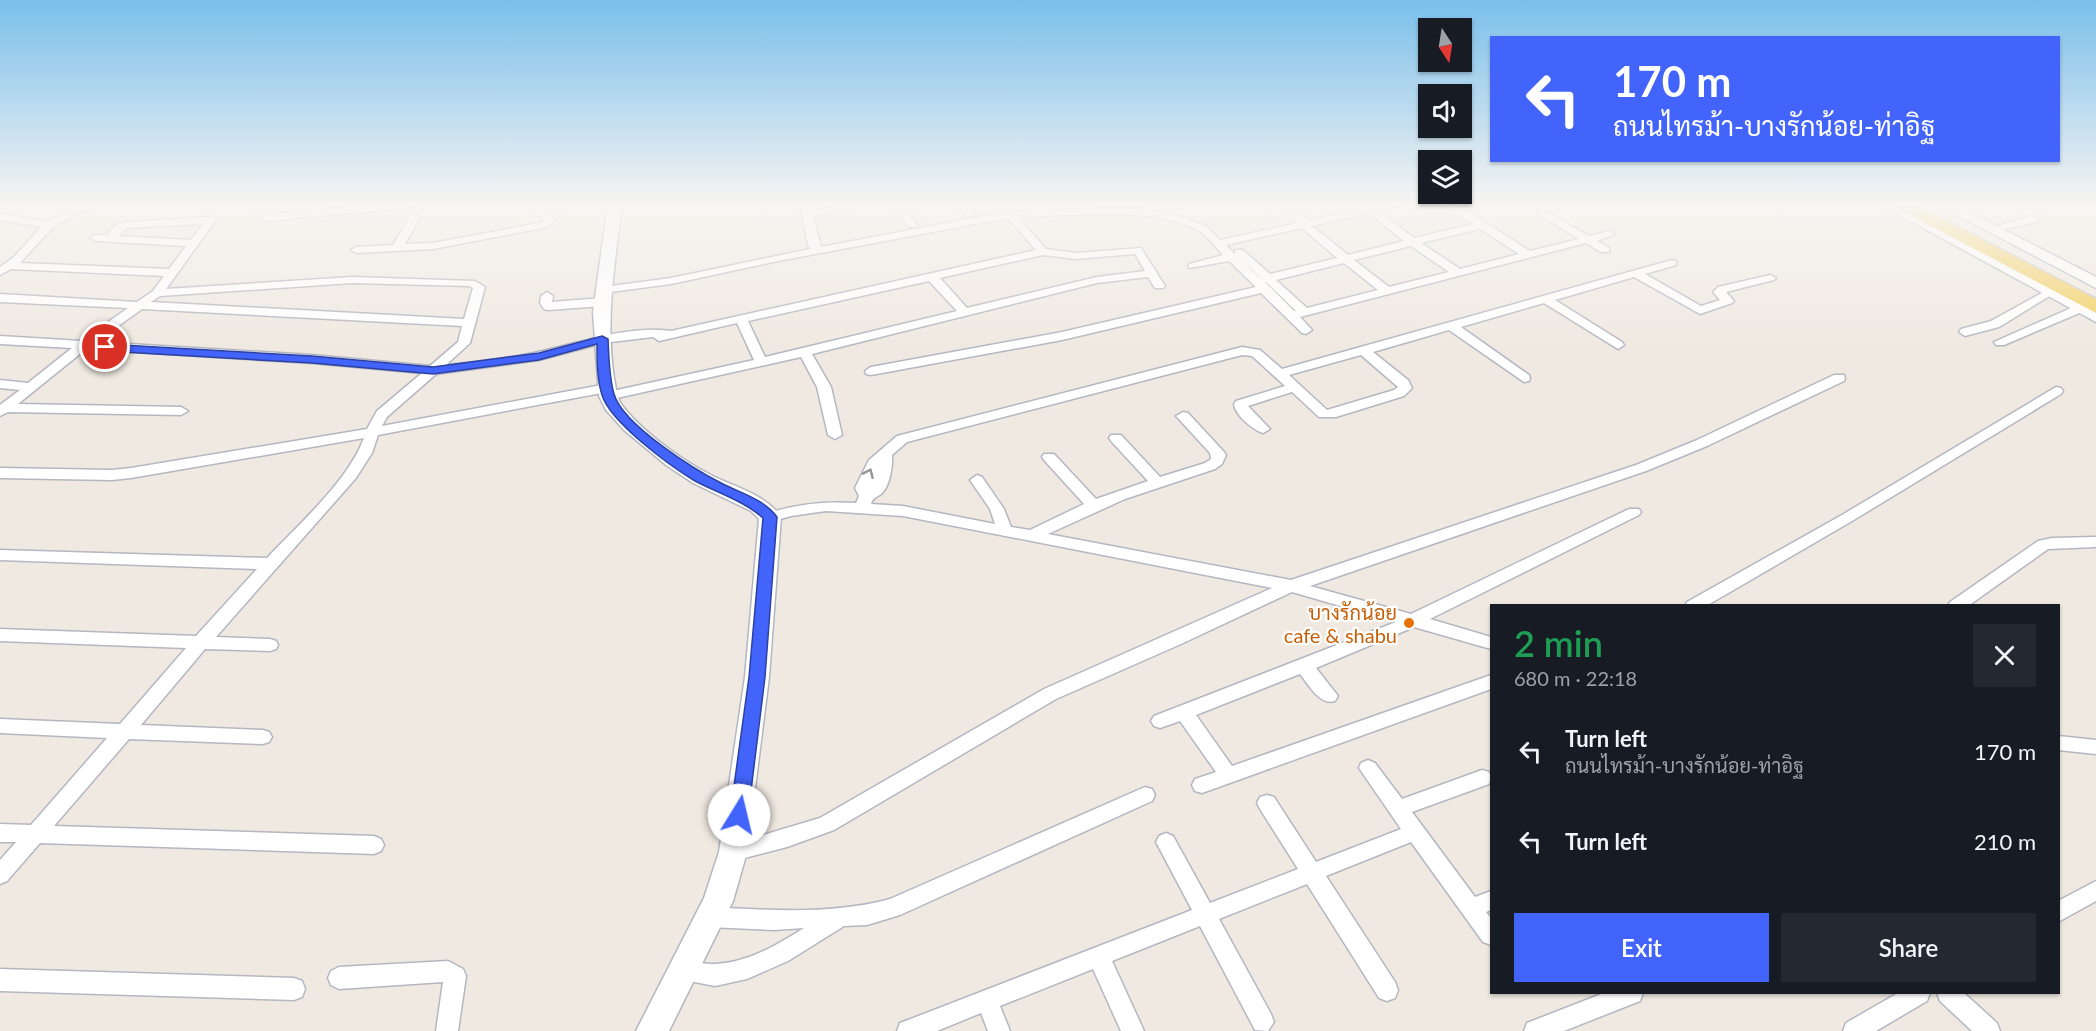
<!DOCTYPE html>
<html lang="en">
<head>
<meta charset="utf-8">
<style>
  body { margin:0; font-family:Lato,Sarabun,sans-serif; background:#242831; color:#f1f3f6; height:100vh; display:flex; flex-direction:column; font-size:22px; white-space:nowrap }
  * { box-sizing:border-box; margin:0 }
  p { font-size:20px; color:#9ea1a6 }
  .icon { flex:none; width:33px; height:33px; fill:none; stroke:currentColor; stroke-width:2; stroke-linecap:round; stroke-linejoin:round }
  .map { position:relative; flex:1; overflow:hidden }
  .details { position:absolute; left:1490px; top:604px; width:570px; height:390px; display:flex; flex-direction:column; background:#171b24; border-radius:0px; box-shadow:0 2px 4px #0004 }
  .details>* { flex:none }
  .banner { position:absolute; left:1490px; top:36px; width:570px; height:126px; border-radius:0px; box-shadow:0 2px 4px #0004; background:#4264fb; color:#fff; overflow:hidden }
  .needle { width:39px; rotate:168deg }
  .fabs { position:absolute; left:1418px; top:18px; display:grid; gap:12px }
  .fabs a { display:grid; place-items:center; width:54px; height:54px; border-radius:0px; background:#171b24; box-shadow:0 2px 4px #0004; font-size:30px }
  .pin { position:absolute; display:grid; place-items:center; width:51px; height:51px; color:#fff; margin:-26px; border:3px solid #fff; border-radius:50%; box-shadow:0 2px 6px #0007 }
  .me { position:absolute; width:66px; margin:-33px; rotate:9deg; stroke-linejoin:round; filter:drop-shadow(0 0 4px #0008) }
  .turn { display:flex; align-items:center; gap:21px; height:126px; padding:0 24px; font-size:27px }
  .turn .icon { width:78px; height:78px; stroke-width:2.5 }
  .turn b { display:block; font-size:42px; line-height:51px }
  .round { display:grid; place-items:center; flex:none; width:63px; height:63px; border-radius:0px; background:#242831 }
  .overview { display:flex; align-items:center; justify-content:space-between; height:102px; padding:0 24px }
  h1 { font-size:36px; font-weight:600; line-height:45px; color:#1e9e55 }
  .button { display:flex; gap:12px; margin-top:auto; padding:12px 24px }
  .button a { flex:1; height:69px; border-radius:0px; background:#4264fb; color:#fff; font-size:24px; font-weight:600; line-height:69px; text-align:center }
  .button a+a { background:#242831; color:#f1f3f6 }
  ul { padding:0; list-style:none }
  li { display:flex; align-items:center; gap:18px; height:90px; padding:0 24px }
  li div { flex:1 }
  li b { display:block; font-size:22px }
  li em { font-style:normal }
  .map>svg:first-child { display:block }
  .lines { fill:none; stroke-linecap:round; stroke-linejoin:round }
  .street-casing { stroke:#b4b7c1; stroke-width:3 }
  .secondary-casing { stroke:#b4b7c1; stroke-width:3 }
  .primary-casing { stroke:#c9c9c9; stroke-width:3 }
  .street { fill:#fff; fill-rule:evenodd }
  .secondary { fill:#fff; fill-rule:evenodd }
  .primary { fill:#f2d163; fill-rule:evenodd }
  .oneway { stroke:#969696 }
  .route { fill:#4264fb; stroke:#2b41a3; stroke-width:1.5 }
  .food-dot { fill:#e8710a; stroke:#fff; stroke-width:2 }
  .labels { text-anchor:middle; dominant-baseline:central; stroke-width:4.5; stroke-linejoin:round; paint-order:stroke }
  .food-label { font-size:20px; fill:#c56008; stroke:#fff; text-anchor:end }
</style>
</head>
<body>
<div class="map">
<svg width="2096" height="1031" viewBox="0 0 2096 1031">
  <rect width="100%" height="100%" fill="#efe9e1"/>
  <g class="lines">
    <defs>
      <g id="street">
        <path d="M82 204H95L53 227 20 263 169 269 186 246 95 241 90 238 95 235H107L116 225 125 222 211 217 216 220 166 289 352 277 475 281 485 287 470 343 446 365C477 362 508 359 538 352 582 343 625 325 671 331L1036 250 1008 218 778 261 671 284 603 293 597 290 603 287 671 278 810 249 808 245 800 204H810L812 211 845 204H865L813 217 821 247 1010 211 1141 208 1171 214 1206 226 1220 240 1298 223 1284 204H1294L1308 221 1363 208 1362 204 1373 206 1401 204 1379 211 1414 238 1473 224 1444 204H1456L1530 251 1579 239 1538 214V210L1542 209 1589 236 1610 231 1615 234 1597 241 1609 248V252H1601L1586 243 1300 317 1312 330 1306 334 1302 333 1261 293 1062 340 871 375 866 374 865 371 871 367 1062 332 1256 287 1229 261 1189 268V264L1223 255C1216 247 1207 235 1197 230 1151 205 1070 216 1018 217L1046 249 1076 253 1141 248 1165 286 1163 288H1155L1148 277 1097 283 812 354 831 387 842 435 835 439 828 435 817 387 801 357 608 400 601 396 608 392 754 360 737 323 659 341 653 337 603 343 539 360 436 374 387 417 382 426 607 384 614 388 607 392 378 435 372 453 356 478 216 637 270 639 276 641 278 645 276 649 270 651 205 649 141 725 263 730 269 732 272 737 269 742 263 744 129 739 54 826 374 836 381 839 384 845 381 851 374 854 40 843 7 881 0 884V860L16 842H0V824L31 825 107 738 0 733V719L120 724 186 648 0 641V629L196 636 257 569 0 560V550L267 558C299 524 348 481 364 438L131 478 112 480 0 478V468L112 470 131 468 367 429 377 411 422 373 312 363 86 349 18 404 181 407 188 411 181 415 8 412 0 416V405L20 390 0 388V380L28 383 72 348 0 344V336L81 341 128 308 0 302V294L137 302 153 291 164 276 11 269 0 275V267L13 258 41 227 0 220V214L48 222ZM1369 213 1404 241 1348 255 1312 226ZM203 224 191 240 118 236 127 228ZM1302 228 1337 258 1270 274 1243 250H1235V254L1226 245ZM1480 229 1519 254 1460 269 1421 243ZM1411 246 1449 272 1389 287 1354 260ZM1135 254 1145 271 1097 277 967 308 940 278 1043 255 1076 259ZM1236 255 1260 277H1259ZM1344 263 1378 290 1307 308 1276 280ZM929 281 957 311 765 357 748 321ZM1265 282H1266L1296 311H1294ZM352 283 469 286 473 288 464 319 151 302 160 296ZM142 309 462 326 458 342 430 366 312 355 96 342Z"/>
        <polygon points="378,204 417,204 412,207 267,221 262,218 267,215"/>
        <polygon points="530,204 541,204 544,208 555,204 570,204 549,213 555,221 548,227 433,249 356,253 351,250 356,247 393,245 411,215 415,214 420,217 405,244 433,243 544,222"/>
        <polygon points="893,204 903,204 917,225 916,227 908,227"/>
        <polygon points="956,204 967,204 975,215 966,217"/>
        <polygon points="2038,204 2048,206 2034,212 2038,220 2037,222 1991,232 1986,229 2027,218 2023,211"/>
        <path d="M1672 260 1676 261V265L1645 274 1701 306 1720 300 1713 292 1718 287 1770 275 1776 278 1774 280 1726 292 1734 301 1732 303 1700 314 1634 277 1555 300 1622 342 1624 345 1618 349 1544 303 1461 327 1529 375 1530 378 1529 381 1524 382 1449 330 1373 352 1408 380 1412 388 1404 396 1336 417H1319L1292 392 1248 406 1270 429 1263 433C1253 430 1235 415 1234 404L1236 401 1285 386 1252 356 1242 355 907 442 892 455C893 465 890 487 881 494 876 498 873 497 871 504L903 506 995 524 990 509 970 480 977 475 982 477 1004 509 1011 527 1030 530 1084 504 1044 460 1042 457 1044 454H1054L1096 499 1148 481 1111 441 1109 438 1111 435H1121L1160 477 1205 463 1211 459 1210 453 1176 416 1183 412 1188 413 1224 452 1226 455 1222 464 1215 469 1125 499 1048 534 1291 580 1636 465 1697 440 1834 375H1844L1845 378 1844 381 1707 446 1646 471 1310 586 1411 614 1629 509H1639L1641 512 1639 515 1430 619 1491 637V649L1414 627 1316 668 1338 696 1335 701C1320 706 1309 685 1300 674L1196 715 1232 766 1491 675V689L1202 793 1195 791 1192 785 1195 779 1216 772 1180 721 1160 728 1154 726 1151 721 1154 716 1396 622 1292 592 1181 644 1056 699 834 830 787 847 733 861 726 858 723 852 726 846 820 818 1044 689 1272 588 903 516 826 511 791 516 770 522 765 520 762 517 765 514C796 504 824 501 856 503L859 496 855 488 869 460 897 436 1242 347 1260 350 1282 369ZM1361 355 1398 387 1394 390 1327 410 1289 375Z"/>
        <polygon points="2049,289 2055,292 2053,294 1999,327 1965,336 1959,332 1961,329 1991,321"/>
        <polygon points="547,292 553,296 552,302 602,298 608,302 602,306 548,310 544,309 540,303 541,296"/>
        <polygon points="2080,304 2086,308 2084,311 2004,345 1996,345 1994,342"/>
        <polygon points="2056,387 2061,388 2063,391 2061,394 1852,521 1706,606 1685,606 1687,602 1842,515"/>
        <polygon points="2096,537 2096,547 2048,549 1968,606 1948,606 1950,602 2038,541 2052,538"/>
        <polygon points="2058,736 2096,740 2096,754 2058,750"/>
        <polygon points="1368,760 1375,763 1402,799 1482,770 1489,772 1491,777 1489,784 1412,812 1475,897 1491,891 1491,910 1486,912 1491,918 1491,945 1483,942 1411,842 1326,876 1395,982 1398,990 1395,998 1387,1001 1379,998 1307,884 1219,919 1271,1014 1274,1022 1268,1031 1255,1030 1200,926 1112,961 1144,1031 1121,1031 1093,969 1000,1006 1010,1031 988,1031 981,1013 937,1031 897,1031 900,1023 908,1020 1192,910 1156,842 1159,836 1166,833 1173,836 1210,903 1298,869 1260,809 1257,803 1260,797 1267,795 1274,797 1316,862 1401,829 1359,768 1361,763"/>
        <path d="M1145 787 1152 789 1155 795 1152 801 900 915 867 925 844 926 788 961 747 979 715 986 674 978 671 971 674 964C688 958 702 965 716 964 749 962 777 945 804 928L774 930 708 927 701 924 697 917 701 910 708 907C768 910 832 915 890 899Z"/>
        <polygon points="2096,881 2096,901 2058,922 2058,901"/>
        <polygon points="448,961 463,969 466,976 458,1031 436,1031 443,982 339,989 331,985 328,978 331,971 339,967"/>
        <polygon points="0,969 294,978 302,981 305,989 302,997 294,1000 0,991"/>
        <polygon points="1604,993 1643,993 1640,1001 1564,1031 1524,1031 1527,1023"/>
        <polygon points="1898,993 1930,993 1927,1001 1876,1031 1843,1031 1846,1023"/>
        <polygon points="1937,993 1964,993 1997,1023 2000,1031 1972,1031 1940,1001"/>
      </g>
      <g id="secondary">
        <path d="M608 204H622C615 262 605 319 614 378 616 387 616 396 621 404 640 430 679 458 707 473 730 486 765 493 781 517L769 677 747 852 733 901 669 1031H636L704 898 719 852 745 677 759 519 751 511 693 483 666 465 624 430 606 410 599 396 593 312Z"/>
        <polygon points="1879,204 1897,204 2096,310 2096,322"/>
        <polygon points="1936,204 1954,204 2096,277 2096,288"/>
      </g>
      <polygon id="primary" points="1893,204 1914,204 2096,299 2096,313 1895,207"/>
    </defs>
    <use href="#street" class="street-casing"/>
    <use href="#secondary" class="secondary-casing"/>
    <use href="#primary" class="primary-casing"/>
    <use href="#street" class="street"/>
    <use href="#secondary" class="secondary"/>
    <use href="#primary" class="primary"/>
  </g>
  <defs><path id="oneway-chevron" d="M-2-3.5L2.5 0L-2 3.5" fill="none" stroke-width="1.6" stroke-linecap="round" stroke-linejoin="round" transform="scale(1.5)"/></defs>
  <use class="oneway" href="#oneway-chevron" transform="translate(869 473) rotate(-66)"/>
  <linearGradient id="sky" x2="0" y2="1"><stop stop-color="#7abfeb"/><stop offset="0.59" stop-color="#f8f5f2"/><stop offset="1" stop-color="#f8f5f2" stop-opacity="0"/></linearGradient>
  <rect width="2096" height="348" fill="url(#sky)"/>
  <path class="route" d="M602 336 608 339C609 358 609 377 614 394 623 425 695 470 723 484 741 493 765 500 777 517L765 677 748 815 745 820 739 822 733 820 730 815 749 677 763 518C744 501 718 493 695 481 670 466 610 422 602 395 597 379 597 361 597 344L539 360 433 374 312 363 105 351 100 347 105 344 312 356 433 367 539 353Z"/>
  <circle class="food-dot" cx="1409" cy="623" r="6"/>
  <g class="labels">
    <g class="food-label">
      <text x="1397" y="612">บางรักน้อย<tspan x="1397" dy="23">cafe &amp; shabu</tspan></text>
    </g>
  </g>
</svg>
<div class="fabs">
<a><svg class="needle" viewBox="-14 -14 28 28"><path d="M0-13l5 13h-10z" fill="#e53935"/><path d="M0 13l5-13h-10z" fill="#9ea1a6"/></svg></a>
<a><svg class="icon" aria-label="sound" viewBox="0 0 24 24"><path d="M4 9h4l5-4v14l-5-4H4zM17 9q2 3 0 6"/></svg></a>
<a><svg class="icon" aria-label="layers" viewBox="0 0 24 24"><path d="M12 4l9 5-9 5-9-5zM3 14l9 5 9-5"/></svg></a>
</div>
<div class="pin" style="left:105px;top:347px;background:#d93025"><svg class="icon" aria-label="arrive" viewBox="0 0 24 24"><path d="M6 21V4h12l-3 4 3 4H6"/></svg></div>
<svg class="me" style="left:739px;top:815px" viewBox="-20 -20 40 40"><circle r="19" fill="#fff"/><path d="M0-13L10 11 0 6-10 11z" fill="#4264fb"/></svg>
<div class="banner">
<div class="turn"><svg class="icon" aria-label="left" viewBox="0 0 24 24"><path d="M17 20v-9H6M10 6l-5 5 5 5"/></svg><div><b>170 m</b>ถนนไทรม้า-บางรักน้อย-ท่าอิฐ</div></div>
</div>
<section class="details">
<div class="overview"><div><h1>2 min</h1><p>680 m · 22:18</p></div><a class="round"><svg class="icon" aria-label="close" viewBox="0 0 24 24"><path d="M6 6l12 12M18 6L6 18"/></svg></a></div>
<ul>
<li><svg class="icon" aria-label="left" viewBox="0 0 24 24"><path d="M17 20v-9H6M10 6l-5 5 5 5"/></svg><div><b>Turn left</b><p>ถนนไทรม้า-บางรักน้อย-ท่าอิฐ</p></div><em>170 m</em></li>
<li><svg class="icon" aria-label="left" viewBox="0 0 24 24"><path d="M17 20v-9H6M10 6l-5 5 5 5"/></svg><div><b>Turn left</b></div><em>210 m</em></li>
</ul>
<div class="button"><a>Exit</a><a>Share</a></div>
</section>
</div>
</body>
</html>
